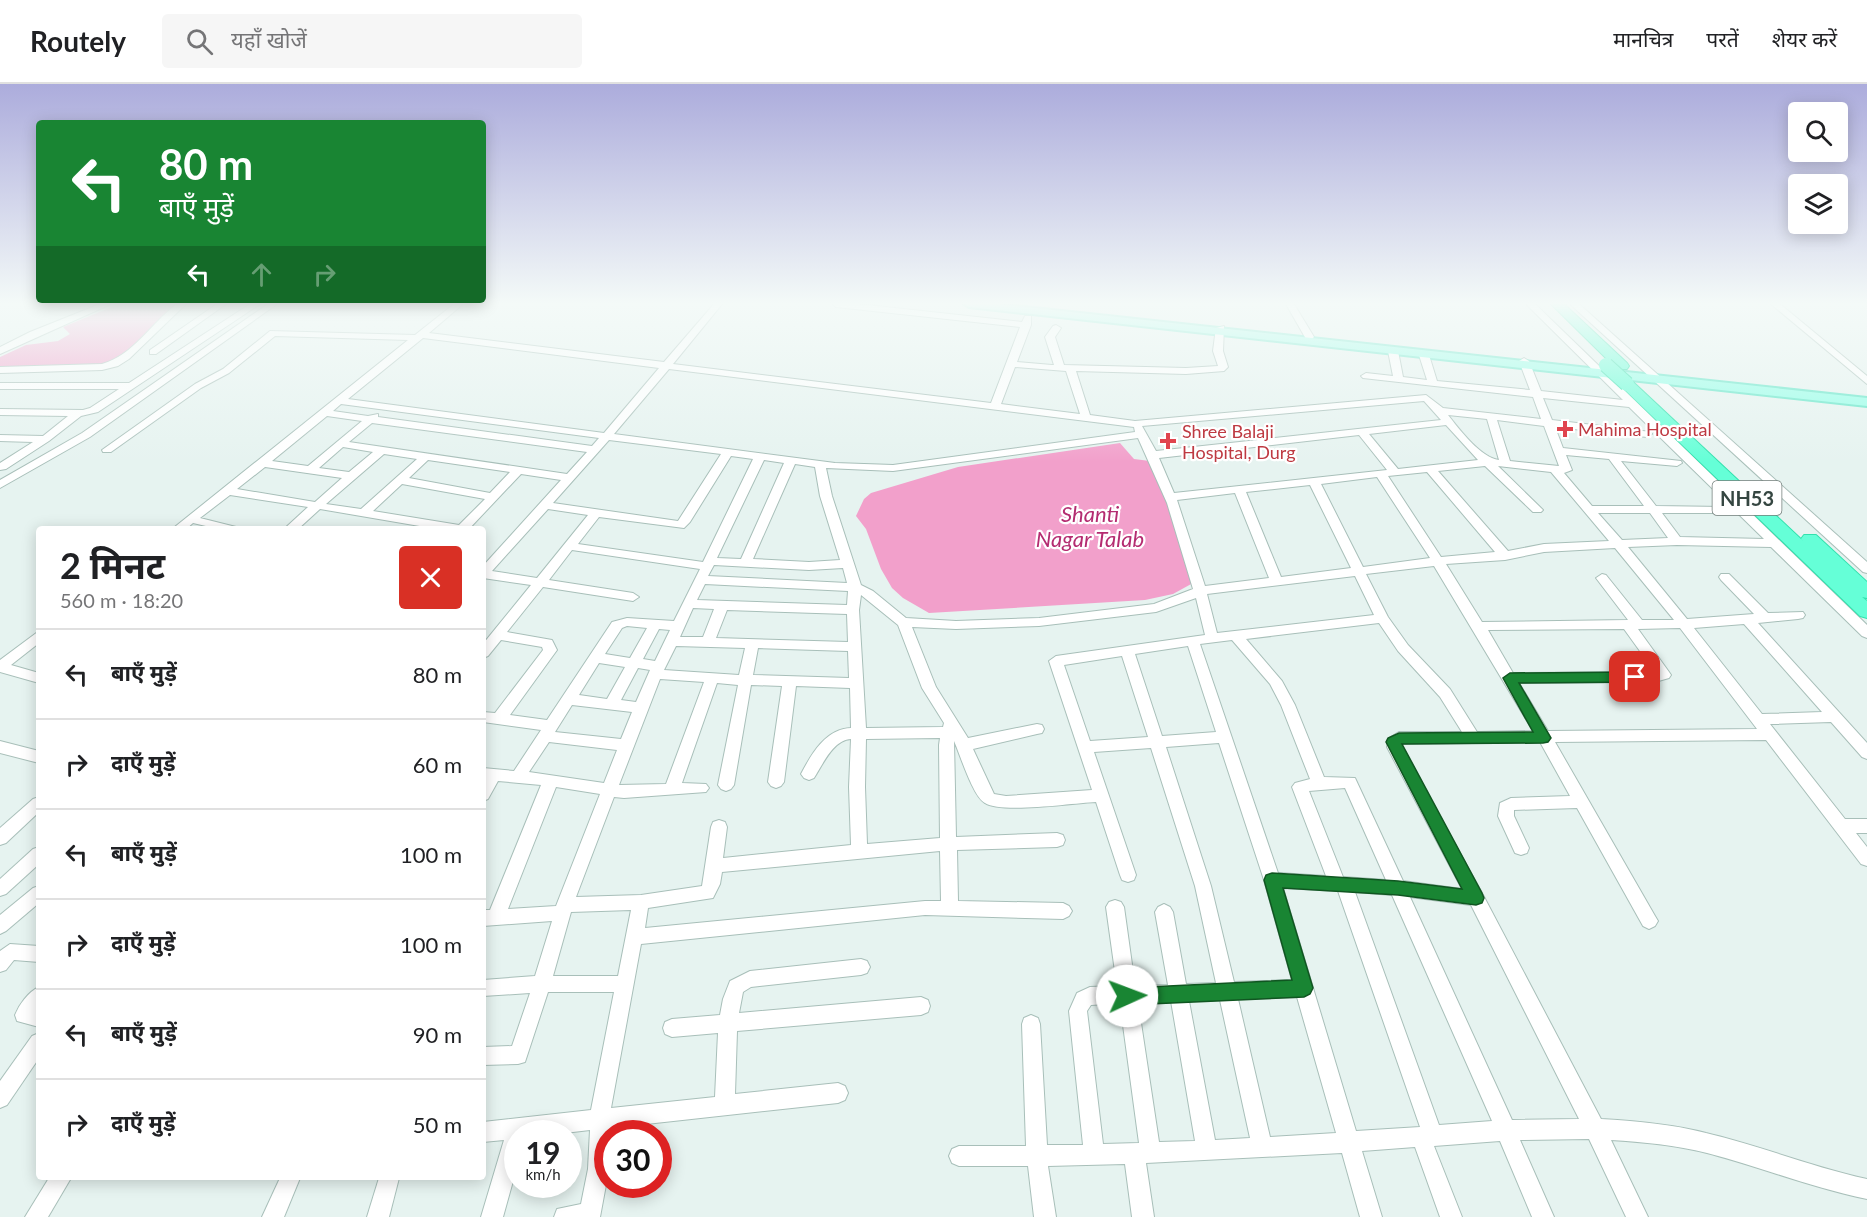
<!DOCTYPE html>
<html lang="hi">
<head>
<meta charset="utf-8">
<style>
  body { margin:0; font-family:Lato,"Noto Sans Devanagari",sans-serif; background:#f6f6f6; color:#202124; height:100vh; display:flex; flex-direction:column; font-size:22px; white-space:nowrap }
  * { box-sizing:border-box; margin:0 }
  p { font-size:20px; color:#757577 }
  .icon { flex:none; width:33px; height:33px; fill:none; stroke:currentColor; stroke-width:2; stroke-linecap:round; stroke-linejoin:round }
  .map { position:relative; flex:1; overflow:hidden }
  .drawer { position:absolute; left:36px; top:442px; width:450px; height:654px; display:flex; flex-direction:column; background:#fff; border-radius:6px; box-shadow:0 3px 15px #0003 }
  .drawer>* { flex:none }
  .hud { position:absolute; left:36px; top:36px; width:450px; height:183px; border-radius:6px; box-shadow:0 3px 15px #0003; background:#198533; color:#fff; overflow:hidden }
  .tools { position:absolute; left:1788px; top:18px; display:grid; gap:12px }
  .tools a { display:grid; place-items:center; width:60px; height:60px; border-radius:6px; background:#fff; box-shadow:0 3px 15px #0003; font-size:30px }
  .speed { position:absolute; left:504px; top:1036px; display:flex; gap:12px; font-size:30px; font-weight:700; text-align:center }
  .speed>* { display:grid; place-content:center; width:78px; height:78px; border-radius:50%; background:#fff; box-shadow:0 3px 15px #0003; line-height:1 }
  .speed small { font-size:15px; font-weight:400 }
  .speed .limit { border:9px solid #d22; background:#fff; color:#111 }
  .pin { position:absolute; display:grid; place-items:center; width:51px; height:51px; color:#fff; margin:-26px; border-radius:12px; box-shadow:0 3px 9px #0006 }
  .me { position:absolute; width:66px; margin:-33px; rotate:88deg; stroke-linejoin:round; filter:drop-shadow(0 0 4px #0008) }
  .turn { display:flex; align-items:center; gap:21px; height:126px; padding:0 24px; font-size:27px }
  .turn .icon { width:78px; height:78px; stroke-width:2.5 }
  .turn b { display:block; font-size:42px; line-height:51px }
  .lanes { display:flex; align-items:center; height:57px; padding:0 24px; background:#0003; justify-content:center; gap:30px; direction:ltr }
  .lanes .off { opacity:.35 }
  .round { display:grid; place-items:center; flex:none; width:63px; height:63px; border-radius:6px; background:#f6f6f6 }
  .head { display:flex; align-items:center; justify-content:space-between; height:102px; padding:0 24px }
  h1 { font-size:36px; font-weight:700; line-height:45px }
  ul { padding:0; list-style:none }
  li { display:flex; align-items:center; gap:18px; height:90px; padding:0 24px; border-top:2px solid #e0e0e0 }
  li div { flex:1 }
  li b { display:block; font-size:22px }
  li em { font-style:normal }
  header { display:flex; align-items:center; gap:36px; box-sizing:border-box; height:84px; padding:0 30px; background:#fff; border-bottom:2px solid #e0e0e0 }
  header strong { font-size:28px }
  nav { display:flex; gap:33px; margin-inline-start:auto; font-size:21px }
  .search { width:420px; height:54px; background:#f6f6f6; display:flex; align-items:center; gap:15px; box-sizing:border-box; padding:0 21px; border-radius:6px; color:#757577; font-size:22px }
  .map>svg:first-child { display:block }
  .water { fill:#f2a0cb }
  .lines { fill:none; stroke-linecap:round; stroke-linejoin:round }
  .minor-casing { stroke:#a8bfb9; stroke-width:2 }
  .major-casing { stroke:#61e6c8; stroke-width:4 }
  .highway-casing { stroke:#32e1ad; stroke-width:2 }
  .minor { fill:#fff; fill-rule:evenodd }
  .major { fill:#93ffe8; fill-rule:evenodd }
  .highway { fill:#65ffd7; fill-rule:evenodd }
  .highway-bridge-casing { stroke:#32e1ad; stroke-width:16; stroke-linecap:butt }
  .highway-bridge { stroke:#65ffd7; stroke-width:14 }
  .route { fill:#198533; stroke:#105621; stroke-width:1.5 }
  .health-dot { fill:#e0444e; stroke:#fff; stroke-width:2 }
  .labels { text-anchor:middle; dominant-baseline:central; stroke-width:4.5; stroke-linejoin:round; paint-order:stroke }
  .far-health-label { font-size:18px; fill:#be3a42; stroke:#fff; text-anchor:start }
  .shield { fill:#fff; stroke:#727e7a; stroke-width:1.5 }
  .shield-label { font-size:20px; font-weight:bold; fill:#354641 }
  .water-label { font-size:22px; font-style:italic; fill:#b42c71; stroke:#fff }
</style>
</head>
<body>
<header>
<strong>Routely</strong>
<div class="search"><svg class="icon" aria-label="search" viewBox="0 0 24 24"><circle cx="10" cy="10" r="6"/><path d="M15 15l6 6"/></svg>यहाँ खोजें</div>
<nav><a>मानचित्र</a><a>परतें</a><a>शेयर करें</a></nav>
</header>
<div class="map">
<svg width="1867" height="1133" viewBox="0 0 1867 1133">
  <rect width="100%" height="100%" fill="#e6f3f0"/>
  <g class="water">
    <polygon points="119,220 179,220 169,226 146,255 104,281 0,285 0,273 26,261 58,257 70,250 63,243"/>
    <polygon points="1120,359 1134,375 1150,377 1167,417 1193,499 1173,510 1145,516 929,529 903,514 892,504 881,485 866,445 856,432 864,415 871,409 958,383"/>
  </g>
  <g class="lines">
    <defs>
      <g id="minor">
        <polygon points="100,220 111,220 0,270 0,263 30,248"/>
        <path d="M177 220H186L129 275 118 282 102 286 0 289V283L102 280C134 271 151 239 177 220Z"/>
        <polygon points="217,220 226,220 156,270 150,270 150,266"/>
        <polygon points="250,220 260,220 98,328 81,332 49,357 6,385 0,386 0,379 33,358 0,357 0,351 43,352 68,332 0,331 0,325 83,326 90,324 119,305 0,305 0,299 129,299"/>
        <polygon points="268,220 277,220 90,353 0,404 0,396 82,349"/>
        <path d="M454 220H463L429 249 664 278 714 220H722L673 280 991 319 1020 243 836 223 832 220H858L1022 238 1025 232H1031V241L1017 278 1052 281H1054L1045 253 1053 242 1056 241 1061 244 1055 253 1064 281 1186 284 1218 282 1213 267 1216 244 1224 242 1223 267 1228 283 1224 287 1186 290 1076 287 1090 331 1135 337 1426 311 1443 324 1541 335 1533 313 1363 294 1361 292 1366 289 1393 292 1388 267 1393 264 1398 267 1403 293 1427 296 1419 271 1424 268 1429 271 1437 297 1530 306 1519 277 1524 274 1529 277 1541 307 1623 316 1526 220H1535L1867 541V554L1862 552 1771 463 1677 461 1628 463 1687 535 1754 530 1721 496 1719 493 1721 490H1729L1768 529 1803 528 1805 531 1803 534 1798 535 1758 539 1867 659V675L1862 673 1831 638 1770 640 1845 735H1867V749H1856L1867 763V782L1861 780 1766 656 1555 658 1655 832 1658 837 1655 842 1649 845 1643 842 1577 724 1514 726V732L1529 764 1527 769 1521 771 1515 769 1498 732 1500 719 1511 714 1570 712 1540 658 1402 660 1401 663 1482 809 1601 1035C1636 1037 1672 1040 1706 1049 1761 1062 1812 1083 1867 1095V1115C1812 1104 1761 1083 1707 1069 1676 1061 1643 1058 1611 1056L1648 1133H1626L1589 1055 1520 1056 1554 1133H1532L1500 1057 1434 1062 1462 1133H1440L1415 1063 1362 1067 1382 1133H1360L1342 1069 1146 1079 1154 1133H1132L1125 1080 1048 1082 1056 1133H1034L1028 1082H959L952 1079 949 1072 952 1065 959 1062H1026L1022 940 1024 934 1031 931 1038 934 1040 940 1047 1061H1083L1069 927 1077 909 1090 903 1117 902 1106 823 1109 818 1115 816 1121 818 1124 823 1135 902 1168 901 1155 828 1158 823 1164 820 1170 823 1173 828 1186 900 1216 899 1195 802 1151 664 1094 668 1136 791 1134 796 1128 798 1122 796 1120 791 1096 718C1073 719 1001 730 985 719 973 713 960 670 954 657L956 753 1057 749 1063 751 1065 756 1063 761 1057 763 957 766 958 817 1063 819 1069 822 1072 827 1069 832 1063 835 925 831 641 860 611 1024 715 1013 718 949 672 953 665 950 663 944 665 938 672 935 720 931 723 915 730 897 750 887 861 875 867 877 870 883 867 889 861 891 751 903 743 908 739 929 921 913 928 916 930 922 928 928 921 931 737 947 735 1010 838 999 845 1002 848 1009 845 1016 838 1019 610 1044V1050H608V1090L600 1133H554L557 1125 581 1120 588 1085 590 1046 556 1050H518V1079L503 1133H481L504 1056 483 1058V1038L591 1026 614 908H548L525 978 518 980 483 981V963L512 962 530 909 483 912V896L535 892 552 837 483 842V826H490L541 701 498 697 488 715 483 717V684L514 687 541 646 483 638V628L495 629 543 566 542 563 501 556 488 572 483 574V560L531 501 483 494V482L561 396 521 390 468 446H443L320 425 297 446H283L308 423 230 411 200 434 248 446H223L193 439 185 446H171L408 256 275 252 229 289 201 304 111 368H103L102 366 195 300 223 285 270 247 415 251ZM423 254 659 284 604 349 348 315ZM1015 283 1066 287 1080 330 1001 320ZM669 285 1134 343 1135 348 893 381 835 379 614 350ZM1543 314 1629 323 1764 455 1680 453 1662 429H1723L1729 426 1723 423 1656 422 1621 377 1677 382 1682 379 1681 377 1563 364 1555 343 1647 353 1652 350 1651 348 1552 336ZM1424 317 1441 336 1156 367 1142 342ZM341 320 599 354 592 362 378 333V330L368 332 333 327ZM1448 331 1487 335 1499 376C1481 374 1459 345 1448 331ZM327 332 362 337 308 382 272 377ZM1497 336 1544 342 1559 382 1510 377ZM372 339 587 368 567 390 349 358ZM1446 341 1478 376 1398 385 1369 350ZM1359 351 1387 386 1174 409 1159 374ZM1138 354 1167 419 1193 505 1154 520 1039 534 956 537 906 534 873 507 861 501 832 412 826 384 893 387ZM609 356 721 370 678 437 553 419ZM343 363 373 368 349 388 319 384ZM384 370 417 375 361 425 326 420ZM1566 371 1609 375 1644 422H1592L1564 389 1572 386ZM731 372 753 375 703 478 578 460 599 433 684 444 690 438ZM428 376 510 388 490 409 409 394ZM764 376 784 379 741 475 717 474ZM795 380 815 383 820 412 840 476 809 478 753 475ZM1485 382 1533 428H1541L1543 426 1541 424 1498 382 1551 388 1609 457 1544 460 1508 467 1438 387ZM265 383 342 394 315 418 237 405ZM1427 388 1495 468 1441 473 1388 392ZM1377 393 1430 474 1363 483 1321 400ZM402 400 485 415 459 441 373 427ZM1310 401 1351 484 1281 493 1246 408ZM1235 409 1269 494 1205 502 1177 416ZM548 425 588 431 537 494 492 487ZM1598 429H1650L1668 454 1622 456ZM1615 464 1674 536H1642L1606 491 1602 490 1596 494 1628 536 1482 538 1446 480 1505 476 1544 468ZM572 466 700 485 674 537 627 534 612 538 547 636 510 631 557 566 552 556 507 548 543 503 633 517 639 513 633 509 549 496ZM714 481 809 486 843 484 847 499 708 492ZM1434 482 1533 647 1477 648 1450 605 1408 561 1388 533 1366 490ZM1355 492 1374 531 1217 549 1207 510ZM705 500 848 507 847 521 697 516ZM861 511 898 541 922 604 944 639 943 643 866 644 859 526ZM1196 514 1205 551 1056 572 1049 577 1092 706 1006 712 994 710 973 665 1037 650 1042 649 1044 645 1042 641 1037 640 968 654 936 603 912 543 956 545 1039 542 1156 528ZM693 524 714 525 703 553H680ZM727 526 847 530 848 558 716 554ZM1379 539 1398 567 1440 613 1462 648H1399L1389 654 1387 663 1462 805 1403 797 1355 694 1324 693 1295 621 1282 597 1246 555ZM1744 540 1822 628 1762 630 1694 544ZM627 542 647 544 630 574 605 570 622 544ZM1680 544 1757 645 1548 647 1519 599 1655 598 1669 594 1671 591 1669 588 1638 545ZM659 545 670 546 655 577 643 575ZM1624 545 1655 588 1513 589 1488 546ZM1232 556 1270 600 1281 621 1310 695 1295 699 1292 703 1326 792 1278 789 1200 560ZM676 562 745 564 739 591 664 586ZM1188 562 1216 648 1162 652 1135 570ZM758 564 848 567 849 594 753 591ZM1122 572 1148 653 1090 657 1064 581ZM599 579 625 583 607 615 579 611ZM638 584 650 586 636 618 621 616ZM660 595 704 598 666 700 619 701ZM717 599 738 601 718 701 721 705 726 707 731 705 734 701 751 601 782 602 768 698 771 702 776 704 781 702 784 698 796 602 850 604 851 644C826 645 812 669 801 690L804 694 809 696 814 694C823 680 833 656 851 655L849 703 851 761 723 774 727 743 725 738 719 736 713 738 711 743 702 802 641 811 576 813 614 713 624 714 706 708 709 704 706 700 682 699ZM572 621 632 628 621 655 555 648ZM940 654 939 661 940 754 867 760 865 703 866 655ZM549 658 617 666 604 699 529 688ZM1219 659 1264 796 1292 896 1234 898 1211 802 1166 663ZM556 703 600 710 556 822 508 825ZM1345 704 1386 796 1343 793 1309 707ZM940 767 941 817H925L645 844 648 824 713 814 720 800 722 788ZM1283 804 1338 807 1420 1043 1356 1047ZM1355 808 1392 811 1492 1037 1439 1041ZM1410 813 1471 821 1579 1035 1512 1036ZM631 826 618 892H553L571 828ZM1297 913 1336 1049 1270 1053 1238 915ZM1220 916 1250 1054 1215 1056 1189 917ZM1171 917 1195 1057 1159 1058 1138 919ZM1120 919 1139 1059 1103 1060 1087 927 1091 921Z"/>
        <polygon points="1286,220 1294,220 1314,253 1312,255 1306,255"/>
        <polygon points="1570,220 1579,220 1867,478 1867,489 1863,488"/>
        <polygon points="1771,220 1780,220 1867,292 1867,300"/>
        <polygon points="39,547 39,559 11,581 39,589 39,599 0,588 0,576"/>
        <polygon points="0,657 39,667 39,679 0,669"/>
        <polygon points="39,713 39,728 6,759 0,761 0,744 33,715"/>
        <polygon points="39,763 39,780 6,810 0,812 0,795 33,765"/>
        <polygon points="39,802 39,819 6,847 0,850 0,831 33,804"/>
        <polygon points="10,860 39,862 39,878 14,876 6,886 0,888 0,867"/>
        <path d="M39 903V943L17 937 15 931C19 921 28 908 39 903Z"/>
        <polygon points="39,949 39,974 7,1021 0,1024 0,997 32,952"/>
        <polygon points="49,1094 71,1094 48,1133 25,1133"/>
        <polygon points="280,1094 300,1094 284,1133 262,1133"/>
        <polygon points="379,1094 399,1094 389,1133 367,1133"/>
      </g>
      <polygon id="major" points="964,220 997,220 1867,314 1867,322 969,223"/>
      <g id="highway">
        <polygon points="1551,220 1564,220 1627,279 1629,282 1627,285 1617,285"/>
        <polygon points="1627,296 1632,297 1803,457 1801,455 1804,451 1816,451 1867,498 1867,514 1862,513 1867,517 1867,534 1860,532 1622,303 1620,300 1622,297"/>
      </g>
    </defs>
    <use href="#minor" class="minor-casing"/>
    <use href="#major" class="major-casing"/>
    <use href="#highway" class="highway-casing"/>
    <use href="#minor" class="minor"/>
    <use href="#major" class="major"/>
    <use href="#highway" class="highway"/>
    <defs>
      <polyline id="highway-bridge" points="1606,281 1627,300"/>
    </defs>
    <use href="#highway-bridge" class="highway-bridge-casing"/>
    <use href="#highway-bridge" class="highway-bridge"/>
  </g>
  <linearGradient id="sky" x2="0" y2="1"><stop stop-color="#acacdc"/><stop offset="0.58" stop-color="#f4faf8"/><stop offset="1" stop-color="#f4faf8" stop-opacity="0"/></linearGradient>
  <rect width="1867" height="378" fill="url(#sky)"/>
  <polygon class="route" points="1635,588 1642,593 1635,598 1519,599 1551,654 1548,658 1543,659 1402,660 1482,809 1484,814 1482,819 1476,821 1398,811 1283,804 1313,904 1310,910 1304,913 1127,921 1121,919 1118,912 1121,906 1127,904 1292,896 1264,796 1266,791 1272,789 1398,797 1462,805 1386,658 1388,654 1399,649 1533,648 1503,594 1510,589"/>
  <g class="health-dot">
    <path d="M1562 336h6v6h6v6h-6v6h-6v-6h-6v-6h6z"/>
    <path d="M1165 348h6v6h6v6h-6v6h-6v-6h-6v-6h6z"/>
  </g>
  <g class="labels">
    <g class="far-health-label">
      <text x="1578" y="345">Mahima Hospital</text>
      <text x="1182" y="347">Shree Balaji<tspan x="1182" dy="21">Hospital, Durg</tspan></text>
    </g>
    <rect class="shield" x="1712.5" y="397" width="69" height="34" rx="4.5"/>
    <g class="shield-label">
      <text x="1747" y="414">NH53</text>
    </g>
    <g class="water-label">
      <text x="1090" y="429">Shanti<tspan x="1090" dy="25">Nagar Talab</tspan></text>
    </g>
  </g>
</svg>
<div class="tools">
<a><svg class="icon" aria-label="search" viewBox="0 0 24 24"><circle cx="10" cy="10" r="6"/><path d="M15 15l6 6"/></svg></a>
<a><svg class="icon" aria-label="layers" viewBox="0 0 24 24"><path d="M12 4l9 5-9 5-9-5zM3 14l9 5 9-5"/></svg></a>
</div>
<div class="speed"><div>19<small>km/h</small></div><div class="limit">30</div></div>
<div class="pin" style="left:1635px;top:593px;background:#d93025"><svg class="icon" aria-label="arrive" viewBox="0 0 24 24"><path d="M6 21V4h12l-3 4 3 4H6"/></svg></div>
<svg class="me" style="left:1127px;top:912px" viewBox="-20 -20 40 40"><circle r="19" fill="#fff"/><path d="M0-13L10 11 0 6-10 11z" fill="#198533"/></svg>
<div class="hud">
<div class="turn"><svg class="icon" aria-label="left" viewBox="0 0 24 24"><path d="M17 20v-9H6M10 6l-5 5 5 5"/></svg><div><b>80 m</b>बाएँ मुड़ें</div></div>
<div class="lanes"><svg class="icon" aria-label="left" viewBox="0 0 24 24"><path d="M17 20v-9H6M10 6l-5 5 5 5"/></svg><svg class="icon off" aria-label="ahead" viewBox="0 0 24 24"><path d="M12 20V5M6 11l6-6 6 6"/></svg><svg class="icon off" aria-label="right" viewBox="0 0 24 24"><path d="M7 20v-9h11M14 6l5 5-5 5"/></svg></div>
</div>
<section class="drawer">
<div class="head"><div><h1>2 मिनट</h1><p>560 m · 18:20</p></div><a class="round" style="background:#d93025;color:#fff"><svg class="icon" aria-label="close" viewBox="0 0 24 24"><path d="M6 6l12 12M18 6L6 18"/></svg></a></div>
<ul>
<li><svg class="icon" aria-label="left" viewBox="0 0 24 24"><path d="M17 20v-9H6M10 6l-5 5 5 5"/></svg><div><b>बाएँ मुड़ें</b></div><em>80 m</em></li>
<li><svg class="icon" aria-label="right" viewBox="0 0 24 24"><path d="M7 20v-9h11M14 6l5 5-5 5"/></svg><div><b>दाएँ मुड़ें</b></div><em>60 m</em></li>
<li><svg class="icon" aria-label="left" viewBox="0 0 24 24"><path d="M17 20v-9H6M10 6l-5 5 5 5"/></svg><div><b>बाएँ मुड़ें</b></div><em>100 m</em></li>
<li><svg class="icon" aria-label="right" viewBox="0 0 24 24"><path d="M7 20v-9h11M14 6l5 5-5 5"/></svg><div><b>दाएँ मुड़ें</b></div><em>100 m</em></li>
<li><svg class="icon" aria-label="left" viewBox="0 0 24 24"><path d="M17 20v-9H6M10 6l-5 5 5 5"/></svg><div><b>बाएँ मुड़ें</b></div><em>90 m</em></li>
<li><svg class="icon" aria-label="right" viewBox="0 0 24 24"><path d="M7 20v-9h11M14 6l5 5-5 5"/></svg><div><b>दाएँ मुड़ें</b></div><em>50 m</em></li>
</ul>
</section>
</div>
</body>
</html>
